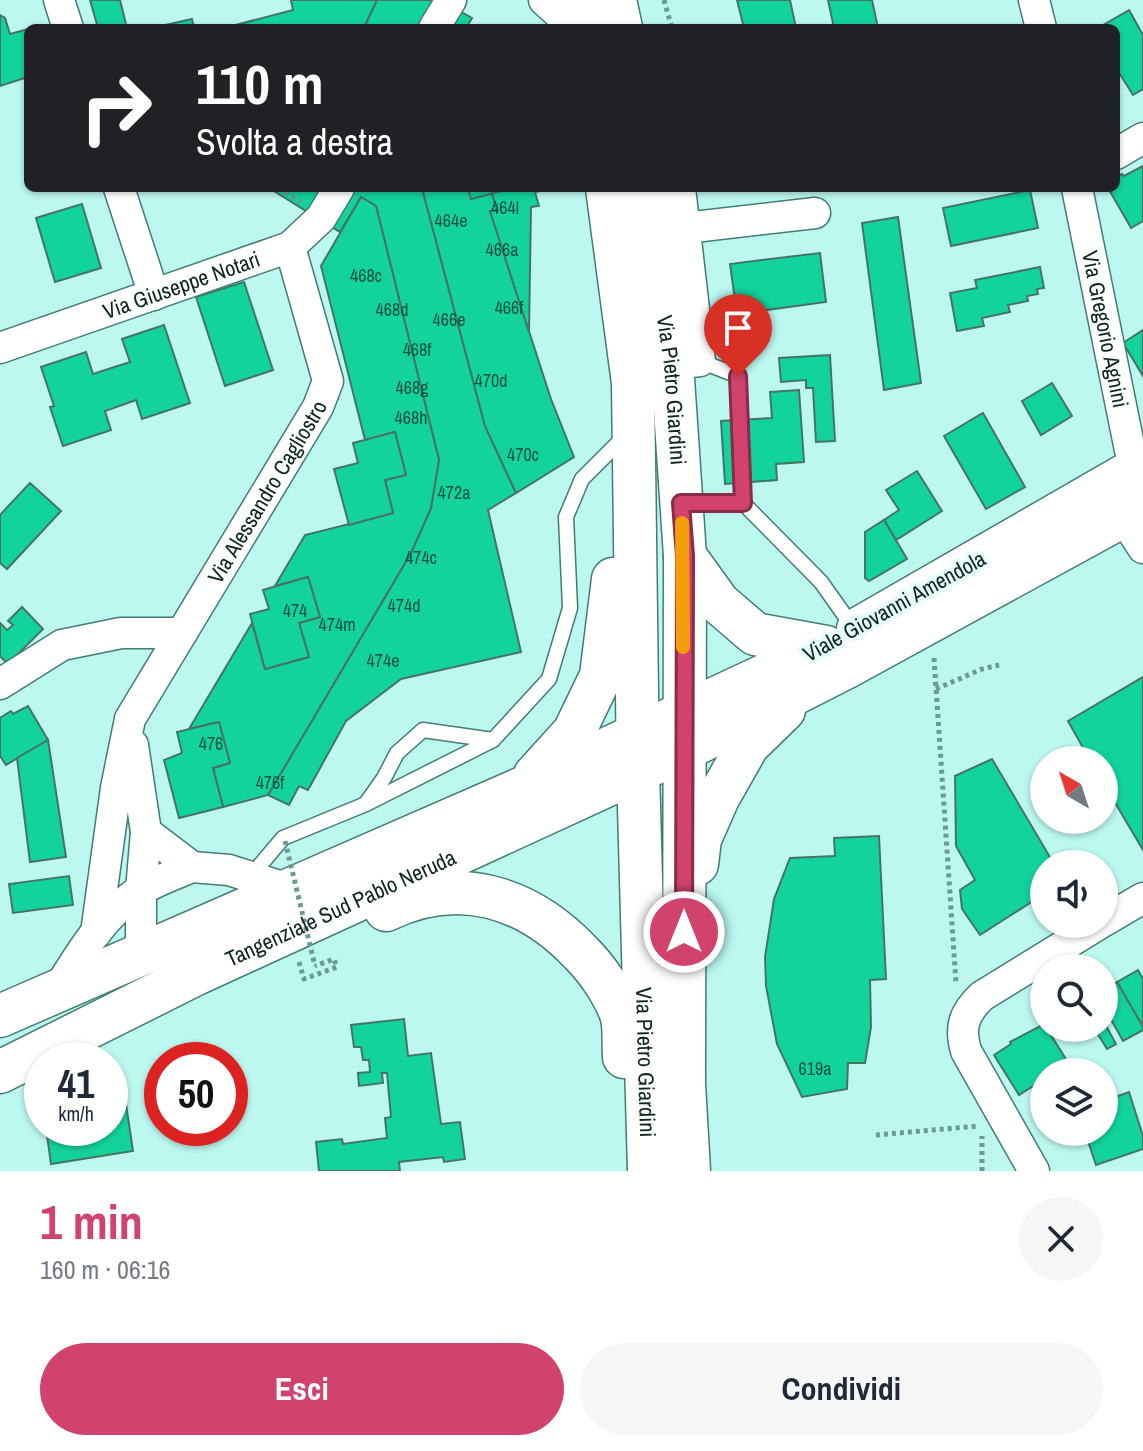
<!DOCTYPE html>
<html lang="it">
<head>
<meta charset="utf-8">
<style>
  body { margin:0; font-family:"Archivo Narrow",sans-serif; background:#f6f6f7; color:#1f2937; height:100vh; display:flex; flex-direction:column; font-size:30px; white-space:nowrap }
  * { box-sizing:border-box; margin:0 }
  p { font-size:26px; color:#747a83 }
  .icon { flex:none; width:44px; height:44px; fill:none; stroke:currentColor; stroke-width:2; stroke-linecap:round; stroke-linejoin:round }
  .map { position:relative; height:1171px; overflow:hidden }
  .drawer { display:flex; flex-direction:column; background:#fff; flex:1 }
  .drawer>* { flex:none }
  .banner { position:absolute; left:24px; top:24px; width:1096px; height:168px; border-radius:12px; box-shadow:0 2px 6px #0004; background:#202124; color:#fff; overflow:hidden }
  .needle { width:52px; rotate:321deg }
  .controls { position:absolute; left:1030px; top:746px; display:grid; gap:16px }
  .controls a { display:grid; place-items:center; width:88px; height:88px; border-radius:50%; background:#fff; box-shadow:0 2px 6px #0004; font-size:40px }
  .speed { position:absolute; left:24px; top:1042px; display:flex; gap:16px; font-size:40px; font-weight:700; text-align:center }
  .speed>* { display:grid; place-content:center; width:104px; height:104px; border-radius:50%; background:#fff; box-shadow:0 2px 6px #0004; line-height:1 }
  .speed small { font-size:20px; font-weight:400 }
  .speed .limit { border:12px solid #d22; background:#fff; color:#111 }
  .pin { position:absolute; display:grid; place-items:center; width:68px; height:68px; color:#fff; margin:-82px -34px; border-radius:50% 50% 50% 0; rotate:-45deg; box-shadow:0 0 8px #0007 }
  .pin .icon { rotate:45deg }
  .me { position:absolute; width:88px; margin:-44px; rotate:0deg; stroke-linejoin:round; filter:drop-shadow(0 0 6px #0008) }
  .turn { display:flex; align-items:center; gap:28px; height:168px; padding:0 40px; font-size:36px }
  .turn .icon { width:104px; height:104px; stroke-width:2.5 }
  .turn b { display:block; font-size:56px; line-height:68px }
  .round { display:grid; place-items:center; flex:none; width:84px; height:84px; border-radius:42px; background:#f6f6f7 }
  .headline { display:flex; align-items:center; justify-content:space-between; height:136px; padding:0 40px }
  h1 { font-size:48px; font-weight:700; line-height:60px; color:#d1436e }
  .primary-button { display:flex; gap:16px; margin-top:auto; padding:16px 40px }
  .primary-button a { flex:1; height:92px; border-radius:48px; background:#d1436e; color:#fff; font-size:32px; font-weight:700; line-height:92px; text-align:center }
  .primary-button a+a { background:#f6f6f7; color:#1f2937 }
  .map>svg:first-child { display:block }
  .building { fill:#13d39d; stroke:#457562; stroke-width:2 }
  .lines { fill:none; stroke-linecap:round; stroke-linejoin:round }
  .lane-casing { stroke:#427c75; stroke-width:17 }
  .street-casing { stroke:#427c75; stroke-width:33 }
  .secondary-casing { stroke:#427c75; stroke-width:45 }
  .path { stroke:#6d9994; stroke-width:5; stroke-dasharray:4 4; stroke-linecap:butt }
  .lane { stroke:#fff; stroke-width:14 }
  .street { stroke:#fff; stroke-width:30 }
  .secondary { stroke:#fff; stroke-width:42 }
  .path-bridge { stroke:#6d9994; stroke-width:5; stroke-dasharray:4 4; stroke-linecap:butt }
  .route-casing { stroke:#882c48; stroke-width:20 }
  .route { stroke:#d1436e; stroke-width:14 }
  .slow { stroke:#f59e0b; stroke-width:14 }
  .labels { text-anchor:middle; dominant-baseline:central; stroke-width:8; stroke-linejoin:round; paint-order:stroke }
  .number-label { font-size:18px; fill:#0e5042 }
  .street-label { font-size:22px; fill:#0d2523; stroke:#e6fdfa }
</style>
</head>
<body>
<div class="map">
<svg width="1143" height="1171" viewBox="0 0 1143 1171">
  <rect width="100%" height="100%" fill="#bcf8f0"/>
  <g class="building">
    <polygon points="90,0 120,0 127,28 98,28"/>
    <polygon points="291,0 377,0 364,28 224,28 293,10"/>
    <polygon points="377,0 440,0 472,18 466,28 364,28"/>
    <polygon points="737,0 790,0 796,28 744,28"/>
    <polygon points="828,0 872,0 878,28 834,28"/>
    <polygon points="1129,10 1143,35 1143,89 1133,95 1116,68 1116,28 1098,28"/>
    <polygon points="0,15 5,18 10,34 28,29 28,77 0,86"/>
    <polygon points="192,19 194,28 155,28 161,26"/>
    <polygon points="1143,166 1143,221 1131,228 1108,188 1116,188 1116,177 1122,174 1124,176"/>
    <polygon points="269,188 422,188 485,426 516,493 488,510 521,652 401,679 346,721 308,790 299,786 289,805 268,795 411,553 431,508 439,460 376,206 361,197 340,232"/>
    <polygon points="422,188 468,188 471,199 492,193 497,210 490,211 551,399 574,457 516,493 485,426"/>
    <polygon points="468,188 514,188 471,199"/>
    <polygon points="514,188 555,188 535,192 539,206 531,207 529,332 490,211 497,210 492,193"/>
    <polygon points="1030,190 1038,228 951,246 943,208"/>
    <polygon points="361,197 376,206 439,460 431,508 411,553 268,795 223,807 213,768 230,763 219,722 189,729 252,623 265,669 309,657 299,623 320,617 308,577 275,586 305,535 393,513 385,480 406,475 395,432 365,440 321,266"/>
    <polygon points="82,204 101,268 55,282 36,218"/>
    <polygon points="898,217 921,383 884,390 862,223"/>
    <polygon points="820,253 826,302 737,314 730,264"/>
    <polygon points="1040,267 1044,288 1037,289 1038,294 1027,296 1028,301 1008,305 1010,312 982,318 984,326 957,331 950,293 977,288 975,280"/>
    <polygon points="244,282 273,370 225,386 196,297"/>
    <polygon points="164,325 190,403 142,419 136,400 105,411 111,430 63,446 50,407 54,406 41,367 86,352 93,374 130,362 122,339"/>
    <polygon points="1143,330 1143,376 1123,343"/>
    <polygon points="830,355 835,441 816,442 813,388 806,388 806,380 781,382 779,358"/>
    <polygon points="1052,383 1072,416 1041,435 1022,401"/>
    <polygon points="799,390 804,462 776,464 777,480 725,484 721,421 772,418 770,392"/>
    <polygon points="983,413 1025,487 986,509 944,436"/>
    <polygon points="395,432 406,475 385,480 393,513 349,525 334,469 358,463 353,443"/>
    <polygon points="917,471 942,511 896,540 884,520 899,510 886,490"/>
    <polygon points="30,483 61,511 7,569 0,563 0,515"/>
    <polygon points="884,520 907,559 869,581 865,578 865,532"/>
    <polygon points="308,577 320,617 299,623 309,657 265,669 250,614 269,609 263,590"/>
    <polygon points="22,607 43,629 8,664 0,656 0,623 7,630 13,625 8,621"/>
    <polygon points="1143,677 1143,850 1104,784 1104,760 1090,760 1068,721"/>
    <polygon points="28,706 48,740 6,765 0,756 0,718 11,711 13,714"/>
    <polygon points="219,722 230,763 213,768 223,807 179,818 164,760 182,753 177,732"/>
    <polygon points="48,740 66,857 30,862 17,758"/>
    <polygon points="992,759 1054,864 1044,864 1044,894 980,935 962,909 960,890 975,880 956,846 955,776"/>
    <polygon points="879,836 886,979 870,980 871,1027 865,1063 848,1063 847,1089 802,1097 777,1044 766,986 765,957 774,899 790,858 835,856 834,838"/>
    <polygon points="69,876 73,905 13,913 9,884"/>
    <polygon points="1138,970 1143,979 1143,1027 1117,982"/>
    <polygon points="1117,982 1143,1027 1143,1030 1123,1041 1104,1007 1104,989"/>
    <polygon points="404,1019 408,1056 431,1053 441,1124 460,1122 465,1159 444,1162 443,1157 399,1162 400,1171 319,1171 316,1142 342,1139 343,1144 387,1138 385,1118 391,1117 387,1073 382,1073 383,1083 359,1086 358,1073 370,1072 369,1060 363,1060 361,1047 354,1047 351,1025"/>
    <polygon points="1104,1022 1116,1044 1107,1049 1094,1028 1104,1028"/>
    <polygon points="1044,1024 1069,1064 1056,1072 1044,1072 1044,1076 1037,1081 1038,1083 1019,1095 994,1055 1011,1044 1010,1042"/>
    <polygon points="1129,1092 1143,1136 1143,1149 1096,1165 1085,1132 1104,1132 1104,1101"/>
    <polygon points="126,1104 133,1151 51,1164 46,1128 110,1128 110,1107"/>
  </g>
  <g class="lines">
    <defs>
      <g id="lane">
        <polyline points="700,361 738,376 743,503 821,582 855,630"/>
        <polyline points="685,503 743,503"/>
        <polyline points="367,802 384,778 397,753 423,730 493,740"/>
        <polyline points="251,876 283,838 366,804 493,740 549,679 570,608 566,517 582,479 622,439"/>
      </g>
      <g id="street">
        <polyline points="59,0 68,28"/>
        <polyline points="544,0 575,28"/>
        <polyline points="1034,0 1041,28"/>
        <polyline points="434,28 451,0"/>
        <polyline points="1116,154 1143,138"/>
        <polyline points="119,188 154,295"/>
        <path id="s1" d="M1077 188 1134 470"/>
        <polyline points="685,228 815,213"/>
        <path id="s2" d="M0 348 290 247 321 218 339 188"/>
        <polyline points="672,364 700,361 680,188"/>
        <polyline points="1123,517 1143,548"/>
        <polyline points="0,684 62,645 121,633 182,633"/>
        <polyline points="133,745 146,832 141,890 141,955"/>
        <polyline points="146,832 192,867 229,870 292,890"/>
        <polyline points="1104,921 1143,898"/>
        <path id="s3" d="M96 933 116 788 130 719 318 407 328 381 290 247"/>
        <path d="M57 991C79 955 104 913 141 890 156 881 175 874 192 867"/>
        <path d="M1034 1171 966 1051C959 1027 964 1013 982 996L1099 924"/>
      </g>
      <g id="secondary">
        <polyline points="573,0 580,28"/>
        <polyline points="615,0 621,28"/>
        <path id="s4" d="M607 188 633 383 638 770 649 1171"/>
        <path id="s5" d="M645 188 672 364 685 556 684 1084 689 1171"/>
        <polyline points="685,556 719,603 755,634 826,647"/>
        <polyline points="858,629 1143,465"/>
        <polyline points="535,775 574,732 601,676 613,579"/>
        <polyline points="697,864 700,839 718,798 748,745 784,710"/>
        <path d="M386 910C458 875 527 896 581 953 597 969 613 992 621 1014 625 1026 623 1044 624 1057"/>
        <polyline points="0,1016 525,787 802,658"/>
        <path id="s6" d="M0 1072 196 974 684 750 845 668 1143 505"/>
      </g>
    </defs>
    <use href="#lane" class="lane-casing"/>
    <use href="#street" class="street-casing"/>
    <use href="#secondary" class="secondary-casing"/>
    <g class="path">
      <polyline points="664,0 672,28"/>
      <polyline points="278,188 301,202"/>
      <polyline points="934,658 956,983"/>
      <polyline points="936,689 982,669 999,665"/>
      <polyline points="299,962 304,979 337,967 334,959 315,966"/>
      <polyline points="876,1135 978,1126"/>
      <polyline points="982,1171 982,1136"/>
    </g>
    <use href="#lane" class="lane"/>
    <use href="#street" class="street"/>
    <use href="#secondary" class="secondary"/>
    <polyline class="path-bridge" points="285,841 315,966"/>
  </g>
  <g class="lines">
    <defs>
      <polyline id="route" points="684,932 685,556 681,503 743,503 738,376"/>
    </defs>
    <use href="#route" class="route-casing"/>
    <use href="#route" class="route"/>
    <polyline class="slow" points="682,523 683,647"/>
  </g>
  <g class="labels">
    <g class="number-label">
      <text x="505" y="207">464l</text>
      <text x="451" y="220">464e</text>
      <text x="502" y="249">466a</text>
      <text x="366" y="275">468c</text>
      <text x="509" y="307">466f</text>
      <text x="392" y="309">468d</text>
      <text x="449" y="319">466e</text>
      <text x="417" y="349">468f</text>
      <text x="491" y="380">470d</text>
      <text x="412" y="387">468g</text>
      <text x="411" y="417">468h</text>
      <text x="523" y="454">470c</text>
      <text x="454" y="492">472a</text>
      <text x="421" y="557">474c</text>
      <text x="404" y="605">474d</text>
      <text x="295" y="610">474</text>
      <text x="337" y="624">474m</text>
      <text x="383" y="660">474e</text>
      <text x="211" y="743">476</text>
      <text x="270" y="782">476f</text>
      <text x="815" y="1068">619a</text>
    </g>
    <g class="street-label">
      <text stroke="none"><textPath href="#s2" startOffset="192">Via Giuseppe Notari</textPath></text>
      <text stroke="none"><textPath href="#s1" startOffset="144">Via Gregorio Agnini</textPath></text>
      <text stroke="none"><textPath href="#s5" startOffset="204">Via Pietro Giardini</textPath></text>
      <text stroke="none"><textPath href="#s3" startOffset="482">Via Alessandro Cagliostro</textPath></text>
      <text transform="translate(894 606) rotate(-29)">Viale Giovanni Amendola</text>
      <text stroke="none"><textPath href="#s6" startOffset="378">Tangenziale Sud Pablo Neruda</textPath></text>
      <text stroke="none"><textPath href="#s4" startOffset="876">Via Pietro Giardini</textPath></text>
    </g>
  </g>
</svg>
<div class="controls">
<a><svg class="needle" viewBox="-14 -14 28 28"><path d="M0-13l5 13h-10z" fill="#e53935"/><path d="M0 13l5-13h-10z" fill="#747a83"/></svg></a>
<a><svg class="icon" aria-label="sound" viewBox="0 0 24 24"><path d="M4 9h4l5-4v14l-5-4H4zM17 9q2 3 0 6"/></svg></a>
<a><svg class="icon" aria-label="search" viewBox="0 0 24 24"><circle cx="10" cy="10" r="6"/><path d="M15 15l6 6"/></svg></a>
<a><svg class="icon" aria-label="layers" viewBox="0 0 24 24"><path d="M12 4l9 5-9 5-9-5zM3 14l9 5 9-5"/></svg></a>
</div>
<div class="speed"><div>41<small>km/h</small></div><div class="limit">50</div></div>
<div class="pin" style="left:738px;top:376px;background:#d93025"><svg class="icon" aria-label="arrive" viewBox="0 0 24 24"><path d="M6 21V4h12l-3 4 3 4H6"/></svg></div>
<svg class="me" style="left:684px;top:932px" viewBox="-20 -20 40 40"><circle r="17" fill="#d1436e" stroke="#fff" stroke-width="3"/><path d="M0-11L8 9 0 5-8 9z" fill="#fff"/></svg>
<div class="banner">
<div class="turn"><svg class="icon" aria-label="right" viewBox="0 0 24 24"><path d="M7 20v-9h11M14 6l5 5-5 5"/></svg><div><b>110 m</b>Svolta a destra</div></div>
</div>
</div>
<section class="drawer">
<div class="headline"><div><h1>1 min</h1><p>160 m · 06:16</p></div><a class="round"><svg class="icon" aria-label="close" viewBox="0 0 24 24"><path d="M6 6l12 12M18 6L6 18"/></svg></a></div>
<div class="primary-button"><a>Esci</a><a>Condividi</a></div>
</section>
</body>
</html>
